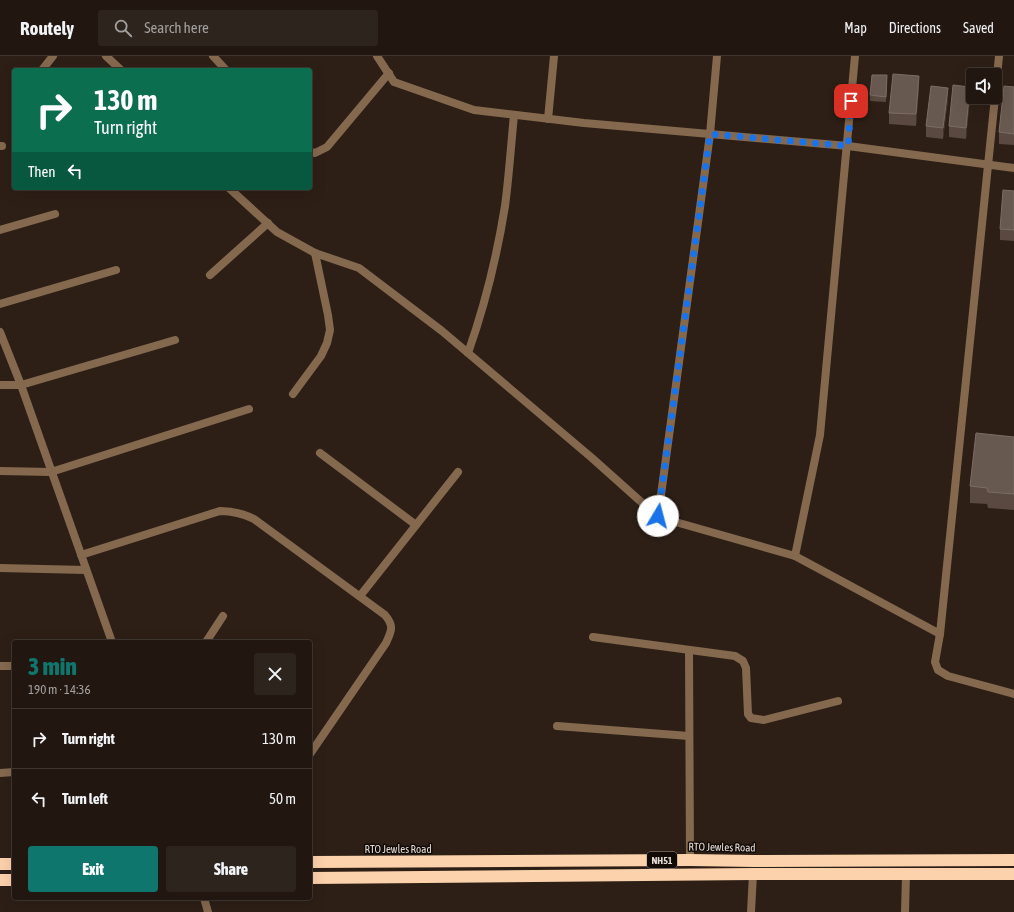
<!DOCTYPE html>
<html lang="en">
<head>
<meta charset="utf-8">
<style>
  body { margin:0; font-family:"Asap Condensed",sans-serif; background:#2e241e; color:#f1f3f6; height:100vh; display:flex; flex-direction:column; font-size:15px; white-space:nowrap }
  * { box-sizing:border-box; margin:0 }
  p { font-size:13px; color:#a29f9f }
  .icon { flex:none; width:22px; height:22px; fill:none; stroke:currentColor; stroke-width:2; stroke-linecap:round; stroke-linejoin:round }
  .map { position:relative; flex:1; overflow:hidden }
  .details { position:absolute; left:12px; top:584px; width:300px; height:260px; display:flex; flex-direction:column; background:#221710; border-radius:4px; box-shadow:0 4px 16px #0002,0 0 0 1px #3f3630 }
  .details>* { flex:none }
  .guide { position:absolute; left:12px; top:12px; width:300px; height:122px; border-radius:4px; box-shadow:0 4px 16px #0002,0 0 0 1px #3f3630; background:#0b6e4f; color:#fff; overflow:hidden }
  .fabs { position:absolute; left:966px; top:12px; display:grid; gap:8px }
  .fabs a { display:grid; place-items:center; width:36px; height:36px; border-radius:4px; background:#221710; box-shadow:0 4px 16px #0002,0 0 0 1px #3f3630; font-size:20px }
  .pin { position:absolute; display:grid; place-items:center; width:34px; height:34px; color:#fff; margin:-17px; border-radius:8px; box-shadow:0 2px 6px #0006 }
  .me { position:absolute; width:44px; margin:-22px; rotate:8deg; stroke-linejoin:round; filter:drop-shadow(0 0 3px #0008) }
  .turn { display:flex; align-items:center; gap:14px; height:84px; padding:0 16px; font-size:18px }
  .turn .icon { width:52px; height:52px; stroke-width:2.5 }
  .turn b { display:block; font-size:28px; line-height:34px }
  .then { display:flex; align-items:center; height:38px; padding:0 16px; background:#0003; gap:8px; font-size:15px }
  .round { display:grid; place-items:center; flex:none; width:42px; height:42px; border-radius:4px; background:#2e241e }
  .headline { display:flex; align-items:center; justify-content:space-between; height:68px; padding:0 16px }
  h1 { font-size:24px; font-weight:800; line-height:30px; color:#0f766e }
  .action { display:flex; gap:8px; margin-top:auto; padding:8px 16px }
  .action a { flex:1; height:46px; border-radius:4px; background:#0f766e; color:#fff; font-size:16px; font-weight:800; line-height:46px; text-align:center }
  .action a+a { background:#2e241e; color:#f1f3f6 }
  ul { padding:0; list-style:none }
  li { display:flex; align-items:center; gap:12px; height:60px; padding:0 16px; border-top:1px solid #3f3630 }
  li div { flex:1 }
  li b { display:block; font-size:15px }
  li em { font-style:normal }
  header { display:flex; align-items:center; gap:24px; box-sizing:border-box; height:56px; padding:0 20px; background:#221710; border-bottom:1px solid #3f3630 }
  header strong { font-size:19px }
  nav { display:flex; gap:22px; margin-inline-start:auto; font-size:14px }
  .search { width:280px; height:36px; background:#2e241e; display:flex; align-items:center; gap:10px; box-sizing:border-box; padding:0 14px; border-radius:4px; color:#a29f9f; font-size:15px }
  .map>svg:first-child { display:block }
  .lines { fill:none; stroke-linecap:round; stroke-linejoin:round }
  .street { stroke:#85694f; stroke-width:8 }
  .highway { stroke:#fcd2ac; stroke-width:12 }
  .wall { fill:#594940 }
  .shaded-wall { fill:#413229 }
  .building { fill:#685950; stroke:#7b6d65 }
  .route { stroke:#1a73e8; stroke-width:7; stroke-dasharray:0 12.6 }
  .labels { text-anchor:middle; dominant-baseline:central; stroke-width:3; stroke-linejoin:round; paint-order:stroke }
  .shield { fill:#110a07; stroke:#a59c97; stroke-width:1 }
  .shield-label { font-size:10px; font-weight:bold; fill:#e5dbd5 }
  .street-label { font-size:11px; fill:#e5dbd5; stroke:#110a07 }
</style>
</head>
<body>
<header>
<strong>Routely</strong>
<div class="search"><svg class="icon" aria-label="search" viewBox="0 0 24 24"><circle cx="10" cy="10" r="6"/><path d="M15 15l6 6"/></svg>Search here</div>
<nav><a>Map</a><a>Directions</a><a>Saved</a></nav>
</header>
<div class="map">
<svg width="1014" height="856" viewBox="0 0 1014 856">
  <rect width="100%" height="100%" fill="#2d1f16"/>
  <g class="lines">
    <g class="street">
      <polyline points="106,0 121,14"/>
      <polyline points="213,0 226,14"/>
      <polyline points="377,0 394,26 474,54 584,67 848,90 1014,112"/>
      <polyline points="717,0 710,78 658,461 795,500"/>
      <polyline points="855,0 820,379 795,500 940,578 995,41"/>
      <polyline points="42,14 53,0"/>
      <polyline points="995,41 999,0"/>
      <polyline points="548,63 554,0"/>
      <polyline points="0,90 2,90"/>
      <polyline points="310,96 315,97 327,91 389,17"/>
      <polyline points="229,132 277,176 315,197 359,212 442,275 592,402 658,461"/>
      <polyline points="0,174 55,158"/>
      <polyline points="210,219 268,167"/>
      <polyline points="0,248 116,214"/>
      <polyline points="0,276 21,329 112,586"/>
      <path d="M468 297C485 249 497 200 505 150 509 120 511 89 514 59"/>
      <polyline points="0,329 21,329 175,284"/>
      <polyline points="293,338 321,300 327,287 330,274 328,259 315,197"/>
      <polyline points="320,397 416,469"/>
      <polyline points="0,415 51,416 249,353"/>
      <path d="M81 499 220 455C233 455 242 457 254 463L385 559C394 570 392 574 386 587L310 698"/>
      <polyline points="0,512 86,514"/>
      <polyline points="360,540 458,416"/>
      <polyline points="940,578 935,606 938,614 948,620 1014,638"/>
      <polyline points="593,581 735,600 743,605 746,612 748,658 751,662 764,664 838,645"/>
      <polyline points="206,586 223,560"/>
      <polyline points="689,594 690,804"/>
      <polyline points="0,610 14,610"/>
      <polyline points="557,670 689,680"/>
      <polyline points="0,717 14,716"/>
      <polyline points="204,842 208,856"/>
      <polyline points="751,856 753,818"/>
      <polyline points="905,856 906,818"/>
    </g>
    <g class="highway">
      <polyline points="310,806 690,804 754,805 1014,804"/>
      <polyline points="0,808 14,808"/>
      <polyline points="310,822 753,818 1014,818"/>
      <polyline points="0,824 14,824"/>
    </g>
  </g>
  <g class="wall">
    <polygon points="887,25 886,46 870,45 870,39"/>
    <polygon points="919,31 916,70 889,68 889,57"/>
    <polygon points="1014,31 1014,89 999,88 999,76"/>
    <polygon points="970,42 966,83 949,81 949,70"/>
    <polygon points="948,43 943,83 926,81 926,70"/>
    <polygon points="1014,135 1014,185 1000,184 1000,173"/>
    <polygon points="1014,381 1014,454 988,452 987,448 970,447 970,430"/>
  </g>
  <g class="shaded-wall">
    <polygon points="919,20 919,31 916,70 916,58"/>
    <polygon points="970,31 970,42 966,83 966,72"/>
    <polygon points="948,32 948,43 943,83 943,72"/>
  </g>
  <g class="building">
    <polygon points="893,18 919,20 916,58 889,57"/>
    <polygon points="872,19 887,19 886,41 870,39"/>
    <polygon points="953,29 970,31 966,72 949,70"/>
    <polygon points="931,30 948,32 943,72 926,70"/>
    <polygon points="1004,30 1014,31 1014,78 999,76"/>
    <polygon points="1003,134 1014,135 1014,174 1000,173"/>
    <polygon points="976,377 1014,381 1014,438 988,436 987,432 970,430"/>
  </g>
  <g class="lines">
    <polyline class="route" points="658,460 710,78 848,90 851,45"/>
  </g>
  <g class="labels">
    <rect class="shield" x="647" y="796" width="30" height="16" rx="3"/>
    <g class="shield-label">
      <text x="662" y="804">NH51</text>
    </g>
    <g class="street-label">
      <text transform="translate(722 791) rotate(1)">RTO Jewles Road</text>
      <text x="398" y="793">RTO Jewles Road</text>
    </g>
  </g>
</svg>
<div class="fabs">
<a><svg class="icon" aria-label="sound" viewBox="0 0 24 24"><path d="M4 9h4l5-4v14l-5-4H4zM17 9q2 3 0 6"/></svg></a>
</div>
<div class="pin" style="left:851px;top:45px;background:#d93025"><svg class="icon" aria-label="arrive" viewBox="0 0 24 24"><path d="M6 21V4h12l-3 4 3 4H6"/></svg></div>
<svg class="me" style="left:658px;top:460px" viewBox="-20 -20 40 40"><circle r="19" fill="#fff"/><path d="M0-13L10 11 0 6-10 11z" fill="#1a73e8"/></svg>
<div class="guide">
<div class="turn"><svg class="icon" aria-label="right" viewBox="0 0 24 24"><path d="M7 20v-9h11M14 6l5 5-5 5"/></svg><div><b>130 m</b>Turn right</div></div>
<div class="then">Then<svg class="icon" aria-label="left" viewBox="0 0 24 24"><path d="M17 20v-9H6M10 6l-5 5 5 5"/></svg></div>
</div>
<section class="details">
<div class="headline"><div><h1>3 min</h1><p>190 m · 14:36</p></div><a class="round"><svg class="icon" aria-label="close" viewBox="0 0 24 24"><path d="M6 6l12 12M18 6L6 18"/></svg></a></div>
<ul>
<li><svg class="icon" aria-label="right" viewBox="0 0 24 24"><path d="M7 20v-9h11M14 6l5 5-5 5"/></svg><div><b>Turn right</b></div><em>130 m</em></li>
<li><svg class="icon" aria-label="left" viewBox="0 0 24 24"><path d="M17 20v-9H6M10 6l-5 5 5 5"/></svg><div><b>Turn left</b></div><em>50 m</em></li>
</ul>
<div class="action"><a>Exit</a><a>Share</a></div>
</section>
</div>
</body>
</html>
